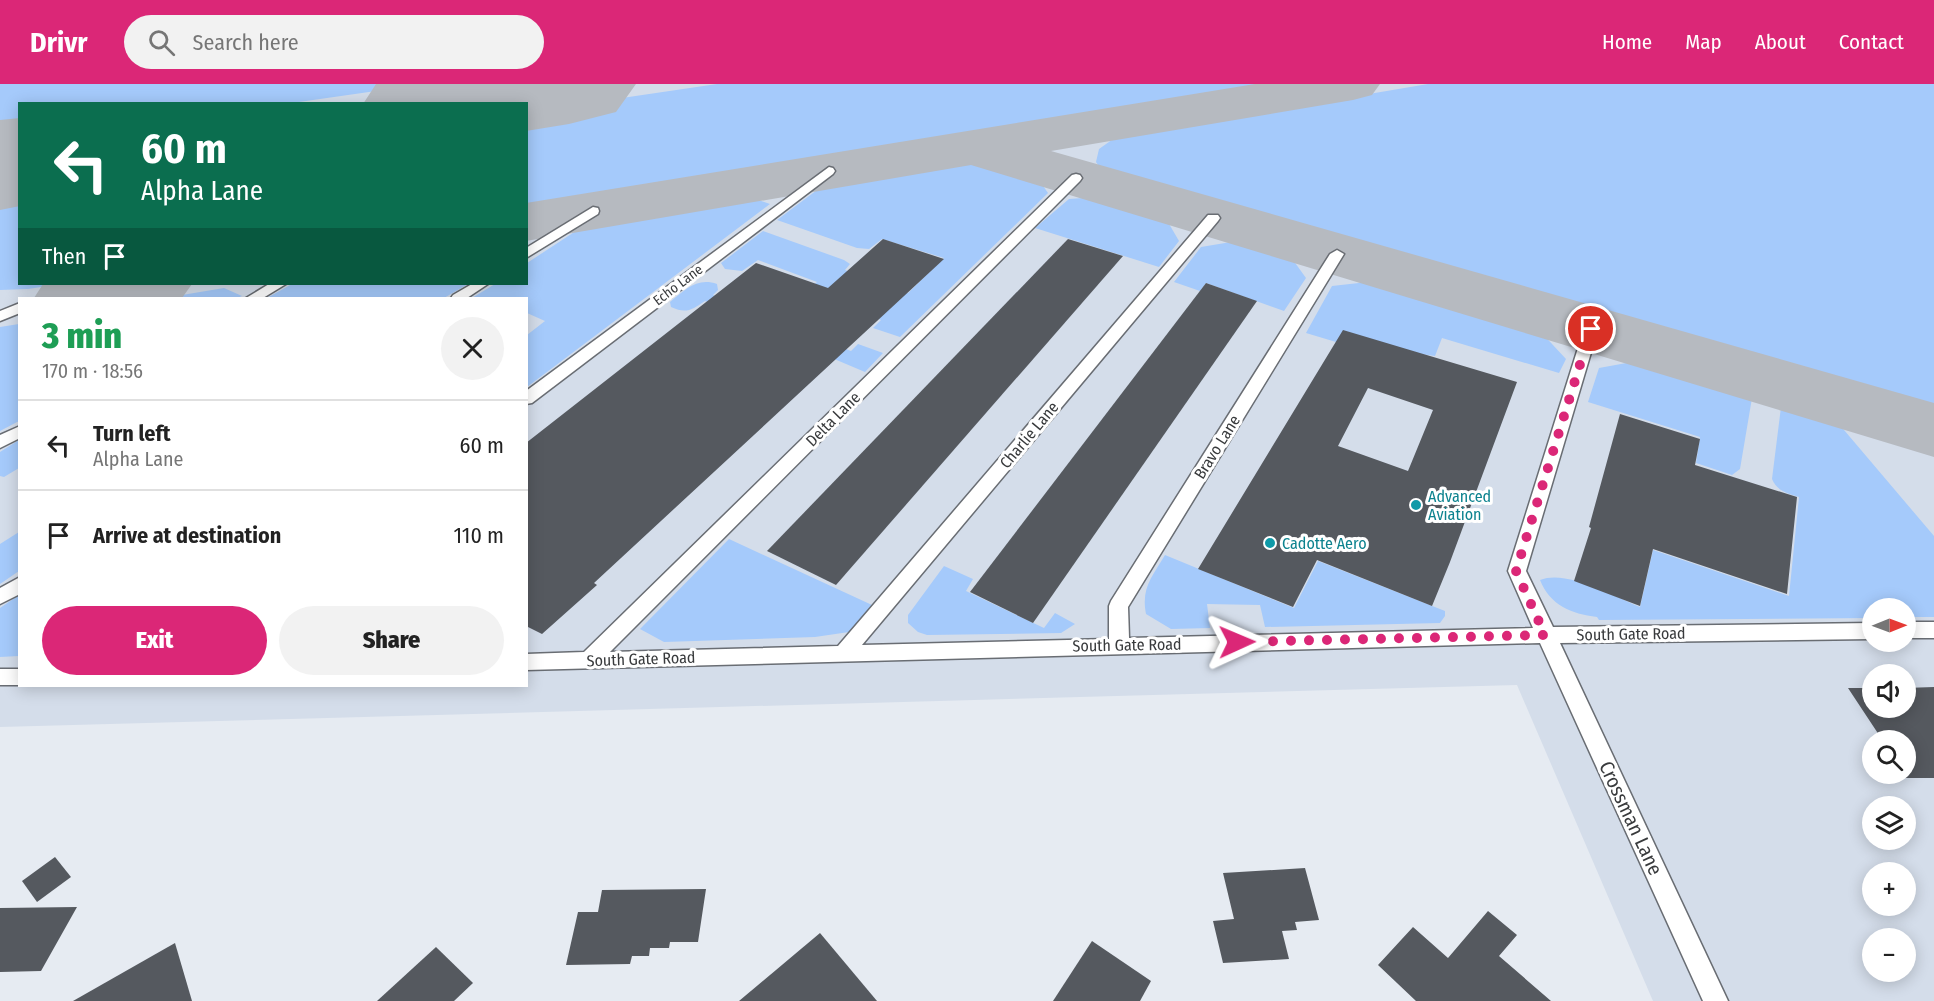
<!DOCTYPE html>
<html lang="en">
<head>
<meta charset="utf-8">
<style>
  body { margin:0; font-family:"Fira Sans Condensed",sans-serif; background:#f2f2f2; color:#222; height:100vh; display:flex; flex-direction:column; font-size:22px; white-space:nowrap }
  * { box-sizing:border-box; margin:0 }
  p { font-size:20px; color:#767676 }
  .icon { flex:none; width:33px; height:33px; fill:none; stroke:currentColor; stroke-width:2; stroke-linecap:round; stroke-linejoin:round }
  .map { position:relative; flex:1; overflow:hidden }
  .drawer { position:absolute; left:18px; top:213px; width:510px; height:390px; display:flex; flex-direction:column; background:#fff; border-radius:0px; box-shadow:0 3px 15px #0003 }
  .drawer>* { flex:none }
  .top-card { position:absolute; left:18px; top:18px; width:510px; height:183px; border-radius:0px; box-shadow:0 3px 15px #0003; background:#0b6e4f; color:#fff; overflow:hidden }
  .needle { width:39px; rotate:89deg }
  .fabs { position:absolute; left:1862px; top:514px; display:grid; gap:12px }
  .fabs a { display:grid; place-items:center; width:54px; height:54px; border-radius:50%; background:#fff; box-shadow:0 3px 15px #0003; font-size:30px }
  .pin { position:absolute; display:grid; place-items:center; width:51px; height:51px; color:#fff; margin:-26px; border:3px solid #fff; border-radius:50%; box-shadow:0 2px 6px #0007 }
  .me { position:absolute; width:66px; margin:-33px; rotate:89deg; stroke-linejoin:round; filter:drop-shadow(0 0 4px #0008) }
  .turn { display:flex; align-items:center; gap:21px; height:126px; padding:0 24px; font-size:27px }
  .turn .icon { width:78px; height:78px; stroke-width:2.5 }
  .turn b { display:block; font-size:42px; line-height:51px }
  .then { display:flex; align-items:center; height:57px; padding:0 24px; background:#0003; gap:12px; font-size:22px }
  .round { display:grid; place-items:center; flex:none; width:63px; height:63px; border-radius:32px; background:#f2f2f2 }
  .headline { display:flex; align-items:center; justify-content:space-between; height:102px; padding:0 24px }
  h1 { font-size:36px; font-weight:800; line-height:45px; color:#1e9e55 }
  .cta { display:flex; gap:12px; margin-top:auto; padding:12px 24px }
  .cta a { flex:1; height:69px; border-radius:36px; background:#db2777; color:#fff; font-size:24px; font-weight:800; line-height:69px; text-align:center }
  .cta a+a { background:#f2f2f2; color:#222 }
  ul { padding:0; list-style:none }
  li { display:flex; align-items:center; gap:18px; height:90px; padding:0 24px; border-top:2px solid #e0e0e0 }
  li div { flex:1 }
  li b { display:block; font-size:22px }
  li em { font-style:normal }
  header { display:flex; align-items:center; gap:36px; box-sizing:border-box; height:84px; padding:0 30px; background:#db2777; color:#fff }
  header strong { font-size:28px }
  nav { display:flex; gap:33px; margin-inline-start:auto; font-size:21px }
  .search { width:420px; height:54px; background:#f2f2f2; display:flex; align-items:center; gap:15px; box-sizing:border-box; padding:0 21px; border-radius:33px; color:#767676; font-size:22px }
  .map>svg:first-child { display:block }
  .built { fill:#d4ddea; fill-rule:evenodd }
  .green { fill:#a5cafb }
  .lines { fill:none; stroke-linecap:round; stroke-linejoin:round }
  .taxiway { fill:#b6bac0; fill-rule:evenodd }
  .runway { fill:#b6bac0; fill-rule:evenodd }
  .building { fill:#55595f; fill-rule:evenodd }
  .lane-casing { stroke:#696d73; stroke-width:3 }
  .lane { fill:#fff; fill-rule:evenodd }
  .route { stroke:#db2777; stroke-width:10; stroke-dasharray:0 18 }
  .culture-dot { fill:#0f9aa8; stroke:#fff; stroke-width:2 }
  .labels { text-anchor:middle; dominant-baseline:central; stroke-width:6; stroke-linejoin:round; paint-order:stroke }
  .far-street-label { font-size:14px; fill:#383a3c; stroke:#fff }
  .street-label { font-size:16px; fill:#383a3c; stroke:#fff }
  .culture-label { font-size:16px; fill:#0d838f; stroke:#fff; text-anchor:start }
  .near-street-label { font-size:20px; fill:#383a3c; stroke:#fff }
</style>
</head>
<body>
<header>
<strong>Drivr</strong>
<div class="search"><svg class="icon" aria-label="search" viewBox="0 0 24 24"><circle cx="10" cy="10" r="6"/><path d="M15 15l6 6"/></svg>Search here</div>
<nav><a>Home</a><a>Map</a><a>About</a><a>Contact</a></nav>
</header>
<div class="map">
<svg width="1934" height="917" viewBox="0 0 1934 917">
  <rect width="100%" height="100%" fill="#e6ebf2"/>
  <path class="built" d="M0 0H1934V917H1653L1517 601 0 643ZM20 20H526V200H20ZM20 214H526V602H20ZM1872 525H1905V558H1872ZM1872 591H1905V624H1872ZM1872 657H1905V690H1872ZM1872 723H1905V756H1872ZM1872 789H1905V822H1872ZM1872 855H1905V888H1872Z"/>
  <g class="green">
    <polygon points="0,0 425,0 285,20 20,20 19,56 0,59"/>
    <polygon points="717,0 1275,0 527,123 527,28"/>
    <polygon points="1428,0 1934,0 1934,332 1116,94 1103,88 1096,78 1099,65 1116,53"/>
    <path d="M976 80 1039 96 1048 109 900 253 873 244 881 236 840 219 805 249 851 267 858 260 883 269 865 288 761 244 751 235 705 217C692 226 686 230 671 223L670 218C685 206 697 193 717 200L718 206 713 211 775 235 817 198 758 176 742 187 725 185 721 179 763 147 844 176 850 180 845 186 908 209 944 174 882 155 869 165 857 164 777 136 821 103 950 81Z"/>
    <polygon points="19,102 20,200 61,200 28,205 0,206 0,105"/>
    <polygon points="1097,113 1165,133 1179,157 1159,183 1035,144 1069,115"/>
    <polygon points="753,114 770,120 527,303 527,251 545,237 527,229 526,214 472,214 495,200 526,200 527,179 582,143"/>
    <polygon points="1243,156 1288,169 1306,194 1284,227 1206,199 1200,207 1174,198 1201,163"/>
    <polygon points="1377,197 1539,246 1566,275 1559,289 1442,254 1435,272 1336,258 1306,249 1332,202"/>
    <polygon points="292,200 468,200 444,214 267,214"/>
    <polygon points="224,204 242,212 237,214 164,214"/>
    <polygon points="19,240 19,337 0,347 0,243"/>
    <polygon points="1643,276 1746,307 1752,314 1740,385 1732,391 1696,379 1700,353 1588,318 1599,284"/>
    <path d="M1788 319 1833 333 1934 452V533H1905V525H1872V534L1599 536 1597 533C1571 530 1550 521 1540 496 1566 485 1614 512 1640 523L1653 466 1789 512 1799 413C1787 409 1777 407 1772 395L1781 323Z"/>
    <polygon points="19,356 19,384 4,393 0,392 0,368"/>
    <polygon points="19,448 19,487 0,500 0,460"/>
    <polygon points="729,455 872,521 849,548 815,553 664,558 640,545"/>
    <path d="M1165 471 1294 524 1318 477 1445 527V532L1440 539 1265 543 1260 521 1207 520 1210 544 1171 545 1146 530C1141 504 1152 493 1165 471Z"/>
    <polygon points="944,482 973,495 966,507 1044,544 1055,529 1075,540 1061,549 927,551 918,548 908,539 908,531"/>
    <polygon points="19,511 19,572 0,573 0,524"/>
  </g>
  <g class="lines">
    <g class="taxiway">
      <polygon points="1255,0 1380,0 1372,11 1353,16 1051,67 1934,319 1934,373 971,81 526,157 526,119"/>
      <polygon points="43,200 192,200 182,214 34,214"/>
    </g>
    <g class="runway">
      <polygon points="376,0 636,0 616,28 569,40 526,47 526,20 363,20"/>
      <polygon points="20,34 20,122 0,126 0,36"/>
    </g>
  </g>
  <g class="building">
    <polygon points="883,155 944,175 594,499 597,501 542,550 526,542 526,359 756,179 828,204"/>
    <polygon points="1068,155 1123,172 836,501 767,467"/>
    <polygon points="1206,199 1257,217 1033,539 970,508"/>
    <path d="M1343 246 1517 298 1450 478 1432 522 1317 476 1293 523 1198 485ZM1368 304 1433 326 1408 387 1338 362Z"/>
    <polygon points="1620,330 1700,355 1695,381 1797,413 1787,510 1653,465 1640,522 1574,497 1591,444 1589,443"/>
    <polygon points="1934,603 1934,694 1905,694 1905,657 1883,657 1848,604 1872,604 1872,624 1905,624 1905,604"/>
    <polygon points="55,773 71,793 37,818 22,797"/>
    <polygon points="1305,784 1319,836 1295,838 1297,846 1282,847 1289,875 1223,879 1213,837 1234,835 1223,789"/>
    <polygon points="706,805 698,858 670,858 669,864 650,864 649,872 632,872 630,880 566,881 578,828 598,828 602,806"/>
    <polygon points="77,823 41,887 0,888 0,824"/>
    <polygon points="1488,827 1517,851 1499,872 1551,917 1416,917 1378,881 1413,843 1448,874"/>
    <polygon points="820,849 877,917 739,917"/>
    <polygon points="1092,857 1151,897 1140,917 1053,917"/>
    <polygon points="175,859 192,917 73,917"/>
    <polygon points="436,863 473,899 454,917 377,917"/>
  </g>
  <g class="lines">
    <defs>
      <g id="lane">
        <polygon points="829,83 833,84 835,87 833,90 532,319 526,320 526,307"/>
        <polygon points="1076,90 1080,91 1082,94 1080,97 610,568 838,562 1208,131 1218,131 1220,134 1218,137 862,561 1109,555 1109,522 1111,517 1330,170 1337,166 1344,170 1128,523 1129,554 1533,544 1508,487 1584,245 1591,240 1596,242 1598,245 1526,487 1553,543 1872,539 1872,555 1560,559 1728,917 1703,917 1540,559 526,586 526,570 584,568 1072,91"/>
        <polygon points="593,123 598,124 599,127 598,130 526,174 526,164"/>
        <polygon points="269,200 286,200 263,214 246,214"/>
        <polygon points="472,200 488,200 467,214 451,214 453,211"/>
        <polygon points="20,219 20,229 0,237 0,227"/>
        <polygon points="20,342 20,354 0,364 0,351"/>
        <polygon points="20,493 20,510 0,520 0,504"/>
        <rect x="1905" y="538" width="29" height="16"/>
        <rect x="0" y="585" width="20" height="16"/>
      </g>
    </defs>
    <use href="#lane" class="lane-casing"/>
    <use href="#lane" class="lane"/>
  </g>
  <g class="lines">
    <polyline class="route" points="1237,558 1545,551 1516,487 1591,245"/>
  </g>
  <g class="culture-dot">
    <circle cx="1416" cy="421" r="6"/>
    <circle cx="1270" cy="459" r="6"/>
  </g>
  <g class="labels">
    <g class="far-street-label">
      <text transform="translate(678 201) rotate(-37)">Echo Lane</text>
    </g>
    <g class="street-label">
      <text transform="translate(833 335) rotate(-45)">Delta Lane</text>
      <text transform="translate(1029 351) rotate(-50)">Charlie Lane</text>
      <text transform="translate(1217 363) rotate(-58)">Bravo Lane</text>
      <text transform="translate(1631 550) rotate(-1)">South Gate Road</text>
      <text transform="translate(1127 561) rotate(-1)">South Gate Road</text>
      <text transform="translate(641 575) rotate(-2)">South Gate Road</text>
    </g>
    <g class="culture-label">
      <text x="1428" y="412">Advanced<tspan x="1428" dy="18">Aviation</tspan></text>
      <text x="1282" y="459">Cadotte Aero</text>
    </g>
    <g class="near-street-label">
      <text transform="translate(1631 734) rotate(65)">Crossman Lane</text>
    </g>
  </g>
</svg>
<div class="fabs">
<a><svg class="needle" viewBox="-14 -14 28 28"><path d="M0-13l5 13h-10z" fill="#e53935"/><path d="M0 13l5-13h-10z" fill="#767676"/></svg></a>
<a><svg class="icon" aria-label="sound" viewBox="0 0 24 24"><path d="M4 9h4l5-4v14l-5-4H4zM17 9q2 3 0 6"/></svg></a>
<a><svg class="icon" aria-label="search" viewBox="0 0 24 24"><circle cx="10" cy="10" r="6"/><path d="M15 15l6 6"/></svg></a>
<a><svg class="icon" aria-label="layers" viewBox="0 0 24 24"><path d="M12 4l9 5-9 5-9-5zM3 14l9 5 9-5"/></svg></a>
<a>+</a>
<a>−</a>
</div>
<div class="pin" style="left:1591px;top:245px;background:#d93025"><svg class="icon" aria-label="arrive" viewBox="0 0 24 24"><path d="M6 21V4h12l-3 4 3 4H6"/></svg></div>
<svg class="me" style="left:1237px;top:558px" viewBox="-20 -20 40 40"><path d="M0-17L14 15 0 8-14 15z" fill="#db2777" stroke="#fff" stroke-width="4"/></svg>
<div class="top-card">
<div class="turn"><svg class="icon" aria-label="left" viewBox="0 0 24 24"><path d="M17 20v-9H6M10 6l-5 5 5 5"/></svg><div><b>60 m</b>Alpha Lane</div></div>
<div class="then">Then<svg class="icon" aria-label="arrive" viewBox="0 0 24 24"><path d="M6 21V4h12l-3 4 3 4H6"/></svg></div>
</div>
<section class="drawer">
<div class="headline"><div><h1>3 min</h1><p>170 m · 18:56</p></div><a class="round"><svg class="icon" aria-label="close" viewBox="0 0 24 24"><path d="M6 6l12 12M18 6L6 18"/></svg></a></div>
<ul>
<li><svg class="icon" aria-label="left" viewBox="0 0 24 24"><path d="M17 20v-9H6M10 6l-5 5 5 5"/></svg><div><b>Turn left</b><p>Alpha Lane</p></div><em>60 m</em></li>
<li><svg class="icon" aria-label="arrive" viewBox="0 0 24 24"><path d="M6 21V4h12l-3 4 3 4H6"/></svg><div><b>Arrive at destination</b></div><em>110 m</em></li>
</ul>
<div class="cta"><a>Exit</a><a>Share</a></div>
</section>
</div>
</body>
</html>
